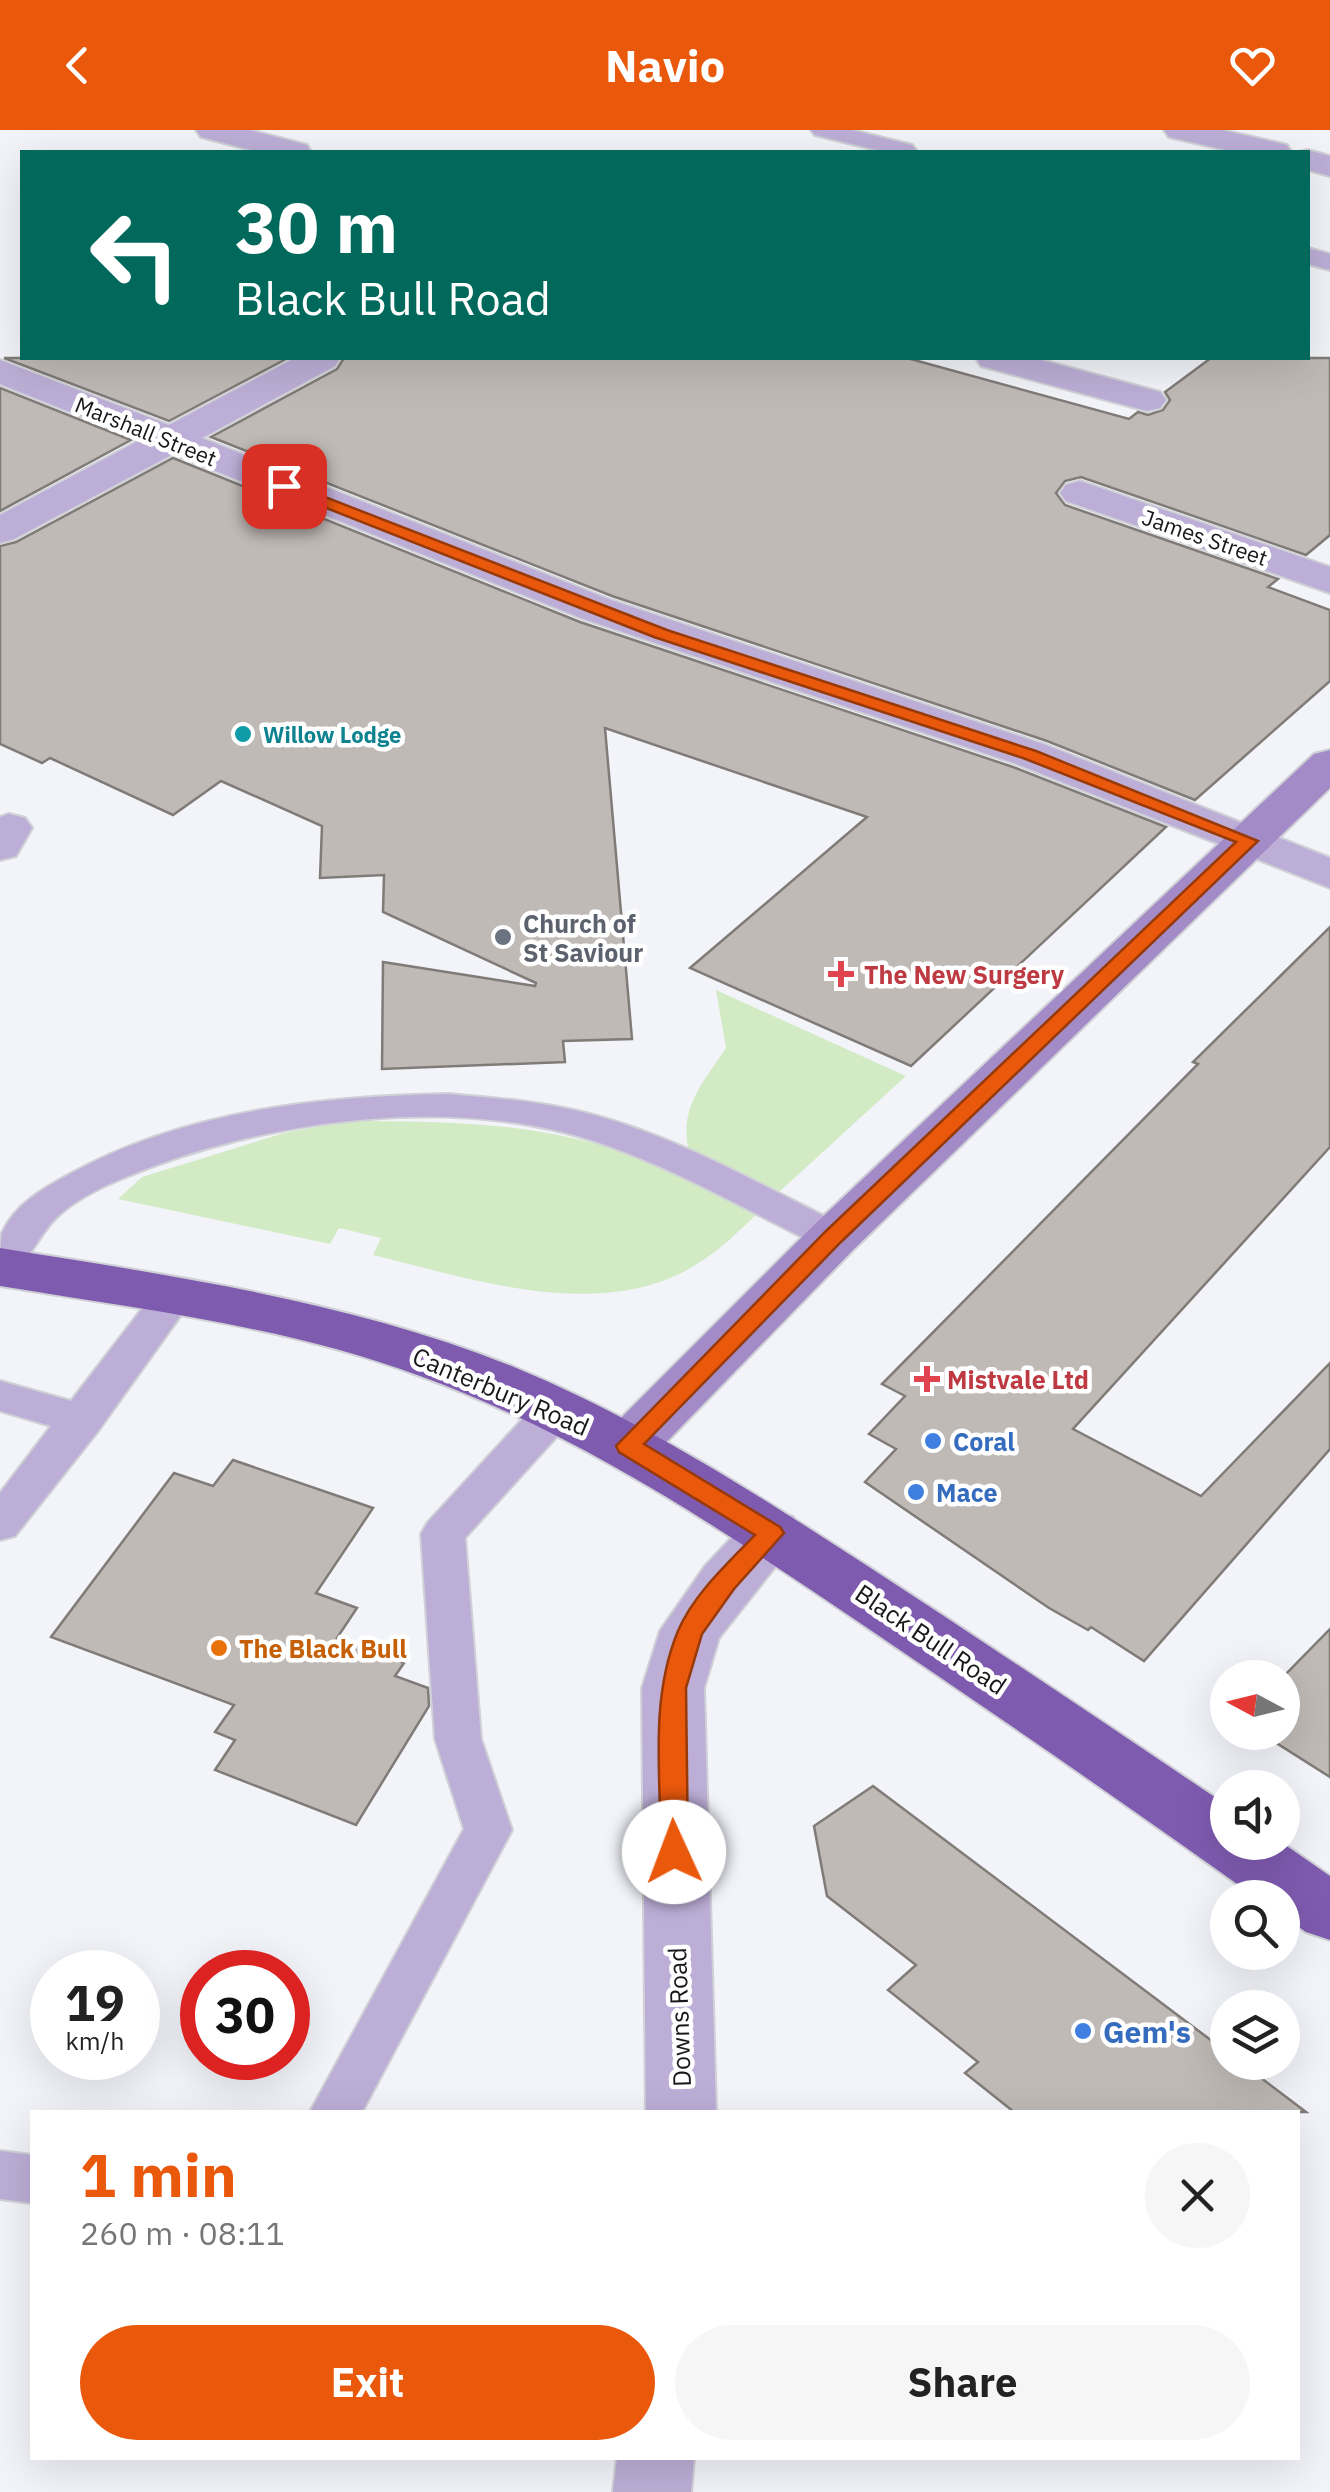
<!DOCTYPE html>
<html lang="en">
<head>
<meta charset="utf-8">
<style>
  body { margin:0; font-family:"IBM Plex Sans",sans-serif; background:#f6f6f6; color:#222; height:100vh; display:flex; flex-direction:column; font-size:38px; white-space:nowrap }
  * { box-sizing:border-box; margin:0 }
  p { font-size:32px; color:#767676 }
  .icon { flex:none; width:55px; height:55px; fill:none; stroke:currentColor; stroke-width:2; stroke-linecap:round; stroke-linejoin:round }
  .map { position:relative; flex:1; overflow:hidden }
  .drawer { position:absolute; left:30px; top:1980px; width:1270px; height:350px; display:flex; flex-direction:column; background:#fff; border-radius:0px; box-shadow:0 10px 40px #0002 }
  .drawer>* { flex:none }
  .top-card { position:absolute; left:20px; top:20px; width:1290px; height:210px; border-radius:0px; box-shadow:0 10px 40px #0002; background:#00695c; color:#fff; overflow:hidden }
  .needle { width:65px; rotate:277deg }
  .fabs { position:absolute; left:1210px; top:1530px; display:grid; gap:20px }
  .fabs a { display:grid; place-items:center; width:90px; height:90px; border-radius:50%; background:#fff; box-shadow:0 10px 40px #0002; font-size:50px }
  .speed { position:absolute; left:30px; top:1820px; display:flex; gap:20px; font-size:50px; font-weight:700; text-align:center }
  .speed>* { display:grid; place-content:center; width:130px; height:130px; border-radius:50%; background:#fff; box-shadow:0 10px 40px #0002; line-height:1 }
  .speed small { font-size:25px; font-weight:400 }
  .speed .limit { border:15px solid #d22; background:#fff; color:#111 }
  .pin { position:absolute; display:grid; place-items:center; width:85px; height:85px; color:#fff; margin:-42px; border-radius:20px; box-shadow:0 5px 15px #0006 }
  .me { position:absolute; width:110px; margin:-55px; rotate:358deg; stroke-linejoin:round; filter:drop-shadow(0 0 8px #0008) }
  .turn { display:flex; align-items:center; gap:35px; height:210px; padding:0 50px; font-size:45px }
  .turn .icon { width:130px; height:130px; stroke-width:2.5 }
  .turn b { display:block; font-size:70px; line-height:85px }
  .round { display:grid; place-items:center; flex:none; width:105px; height:105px; border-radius:52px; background:#f6f6f6 }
  .overview { display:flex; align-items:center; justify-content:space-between; height:170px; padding:0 50px }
  h1 { font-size:60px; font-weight:800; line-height:75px; color:#ea580c }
  .button { display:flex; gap:20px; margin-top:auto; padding:20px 50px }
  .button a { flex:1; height:115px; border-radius:60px; background:#ea580c; color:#fff; font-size:40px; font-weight:800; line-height:115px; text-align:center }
  .button a+a { background:#f6f6f6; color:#222 }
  header { display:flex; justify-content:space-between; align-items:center; height:130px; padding:0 50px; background:#ea580c; color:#fff; font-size:45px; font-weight:800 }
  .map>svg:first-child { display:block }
  .green { fill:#d3ebc5 }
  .building { fill:#c0bab6; stroke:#817b78; stroke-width:2.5 }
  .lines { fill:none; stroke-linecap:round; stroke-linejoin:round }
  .lane-casing { stroke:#cfd1d6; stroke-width:4 }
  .street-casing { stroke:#cfd1d6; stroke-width:4 }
  .secondary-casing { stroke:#cfd1d6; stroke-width:4 }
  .highway-casing { stroke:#cfd1d6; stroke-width:4 }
  .lane { fill:#bdaed7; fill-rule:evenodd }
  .street { fill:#bdaed7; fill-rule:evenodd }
  .secondary { fill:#a38bc7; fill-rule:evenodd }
  .highway { fill:#7f5bb0; fill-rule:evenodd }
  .route { fill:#ea580c; stroke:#983908; stroke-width:2.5 }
  .culture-dot { fill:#0f9aa8; stroke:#fff; stroke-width:4 }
  .worship-dot { fill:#6b7280; stroke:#fff; stroke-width:4 }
  .health-dot { fill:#e0444e; stroke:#fff; stroke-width:4 }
  .shop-dot { fill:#3f7fe0; stroke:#fff; stroke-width:4 }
  .food-dot { fill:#e8710a; stroke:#fff; stroke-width:4 }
  .labels { text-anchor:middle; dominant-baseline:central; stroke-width:9; stroke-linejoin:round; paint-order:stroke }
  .far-street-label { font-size:22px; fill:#18181b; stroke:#fff }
  .far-culture-label { font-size:22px; font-weight:bold; fill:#0d838f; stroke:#fff; text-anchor:start }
  .worship-label { font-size:25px; font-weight:bold; fill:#5b616d; stroke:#fff; text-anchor:start }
  .health-label { font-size:25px; font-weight:bold; fill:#be3a42; stroke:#fff; text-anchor:start }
  .street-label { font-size:25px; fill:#18181b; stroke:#fff }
  .shop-label { font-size:25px; font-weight:bold; fill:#366cbe; stroke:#fff; text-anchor:start }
  .food-label { font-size:25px; font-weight:bold; fill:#c56008; stroke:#fff; text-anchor:start }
  .near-shop-label { font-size:30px; font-weight:bold; fill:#366cbe; stroke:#fff; text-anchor:start }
</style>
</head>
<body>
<header><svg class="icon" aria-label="back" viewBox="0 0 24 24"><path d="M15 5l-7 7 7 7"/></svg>Navio<svg class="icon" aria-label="heart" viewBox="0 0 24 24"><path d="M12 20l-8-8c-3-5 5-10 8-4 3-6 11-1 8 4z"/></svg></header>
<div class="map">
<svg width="1330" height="2362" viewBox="0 0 1330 2362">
  <rect width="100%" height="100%" fill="#f2f4fa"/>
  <g class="green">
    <path d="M716 860 906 946 777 1064 690 1025C677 980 702 954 726 918Z"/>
    <path d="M348 991C441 991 534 992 623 1022 669 1037 713 1064 757 1084 738 1102 719 1121 697 1134 603 1194 472 1149 373 1125L381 1108 339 1098 330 1114 118 1069 142 1047 284 1003Z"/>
  </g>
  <g class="building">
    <polygon points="4,228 288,228 169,291"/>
    <polygon points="344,228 907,228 1129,289 1138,282 1148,285 1163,280 1170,270 1165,262 1211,228 1330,228 1330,405 1306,425 1081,347 1065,351 1056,363 1065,375 1278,449 1268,457 1330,480 1330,551 1195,670 1047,611 612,466 211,307 337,239"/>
    <polygon points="0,258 131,310 0,381"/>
    <polygon points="173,328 580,492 1013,637 1166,697 911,936 690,838 867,687 605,598 632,909 563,911 565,932 382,939 383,832 535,856 536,853 383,782 384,745 320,748 322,696 221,651 173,685 50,628 42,633 0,614 0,416 16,412"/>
    <polygon points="1330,797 1330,1017 1073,1299 1201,1366 1330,1233 1330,1319 1144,1531 1091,1497 1088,1500 1049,1478 865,1352 896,1319 869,1304 905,1266 882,1254 1198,934 1193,932"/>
    <polygon points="233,1330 373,1378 316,1463 357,1478 337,1508 404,1533 395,1546 428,1558 429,1576 356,1695 215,1640 235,1610 215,1602 234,1575 51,1507 174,1343 213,1356"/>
    <polygon points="1330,1499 1330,1647 1259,1602 1282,1602 1282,1548"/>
    <polygon points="873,1656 1228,1923 1228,1932 1240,1932 1306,1982 1014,1982 965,1943 978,1932 888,1860 916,1835 827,1766 814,1696"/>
  </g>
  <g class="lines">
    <defs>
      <g id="lane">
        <polygon points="811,0 852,0 912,15 916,20 885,22 815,5"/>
        <polygon points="1308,118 1330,124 1330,140 1308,134"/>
        <path d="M448 964C492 968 536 971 578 981 674 1004 760 1055 848 1098L853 1107 848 1116 834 1120 820 1116C746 1080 673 1037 594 1011 451 964 262 990 126 1047 103 1056 73 1071 55 1089 36 1108 26 1141 0 1149 0 1136 0 1115 2 1103 15 1074 44 1058 70 1044 184 981 320 966 448 964Z"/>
        <polygon points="172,1154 186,1158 192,1168 186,1178 98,1301 15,1406 0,1410 0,1363 51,1296 0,1281 0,1251 71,1271 158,1158"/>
        <polygon points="556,1265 571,1269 577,1280 571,1291 465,1408 481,1609 512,1700 362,1982 310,1982 464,1699 435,1609 421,1404 428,1392 541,1269"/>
        <polygon points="0,2021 32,2025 32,2073 0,2069"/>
      </g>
      <g id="street">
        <polygon points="196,0 249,0 307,15 311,22 259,22 201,7"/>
        <polygon points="1164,0 1222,0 1287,15 1291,22 1235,22 1169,7"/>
        <polygon points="1308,20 1330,26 1330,46 1308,40 1308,22 1299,22"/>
        <polygon points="295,228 340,228 335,236 202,308 611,470 1046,615 1330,728 1330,758 1014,633 581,488 173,324 14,409 0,413 0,385 140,310 0,254 0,230 169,295"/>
        <polygon points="976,228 1034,228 1160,262 1166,270 1160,278 1147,281 981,236"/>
        <polygon points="1080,351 1330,437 1330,463 1066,371 1060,363 1066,355"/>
        <polygon points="9,684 25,688 32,698 16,726 0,730 0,687"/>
        <polygon points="772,1380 793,1387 802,1403 719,1508 704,1558 716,1982 646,1982 642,1558 660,1501 705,1436 751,1387"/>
        <polygon points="617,2328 694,2328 691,2362 613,2362"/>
      </g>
      <polygon id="secondary" points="1330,620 1330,658 853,1120 648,1331 628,1337 608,1331 599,1316 608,1301 815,1094 1314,624"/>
      <path id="highway" d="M0 1118C173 1146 350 1171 514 1237 640 1289 755 1363 869 1437 989 1515 1109 1596 1228 1676V1712H1281L1330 1746V1810L1306 1802 1282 1785V1768H1257C1128 1676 998 1586 866 1497 724 1401 582 1305 420 1246 286 1196 140 1179 0 1156Z"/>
    </defs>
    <use href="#lane" class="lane-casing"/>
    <use href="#street" class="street-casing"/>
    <use href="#secondary" class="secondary-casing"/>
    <use href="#highway" class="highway-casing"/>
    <use href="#lane" class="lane"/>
    <use href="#street" class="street"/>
    <use href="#secondary" class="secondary"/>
    <use href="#highway" class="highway"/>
  </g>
  <path class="route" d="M278 353H289L667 500 1036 621 1258 711 841 1112 644 1314 780 1397 784 1403 734 1459 702 1504 686 1558 688 1722 684 1730 674 1733 665 1730 661 1722C661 1649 649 1570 678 1501 693 1465 728 1433 755 1405L619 1322 616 1316 826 1101 1236 712 1023 628 654 507 278 359Z"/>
  <circle class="culture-dot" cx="243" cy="604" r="10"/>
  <circle class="worship-dot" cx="503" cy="807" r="10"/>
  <g class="health-dot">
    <path d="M836 829h10v10h10v10h-10v10h-10v-10h-10v-10h10z"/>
    <path d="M922 1234h10v10h10v10h-10v10h-10v-10h-10v-10h10z"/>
  </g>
  <g class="shop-dot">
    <circle cx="933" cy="1311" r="10"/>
    <circle cx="916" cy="1362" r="10"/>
    <circle cx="1083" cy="1901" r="10"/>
  </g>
  <circle class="food-dot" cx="219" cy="1518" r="10"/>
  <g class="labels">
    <g class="far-street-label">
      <text transform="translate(146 301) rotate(22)">Marshall Street</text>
      <text transform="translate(1205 407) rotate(19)">James Street</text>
    </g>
    <g class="far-culture-label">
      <text x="263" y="604">Willow Lodge</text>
    </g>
    <g class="worship-label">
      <text x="523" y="793">Church of<tspan x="523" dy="29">St Saviour</tspan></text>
    </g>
    <g class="health-label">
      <text x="864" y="844">The New Surgery</text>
      <text x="947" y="1249">Mistvale Ltd</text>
    </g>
    <g class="street-label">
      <text transform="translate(501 1261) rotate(23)">Canterbury Road</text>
      <text transform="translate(931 1509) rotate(34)">Black Bull Road</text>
      <text transform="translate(679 1887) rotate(-92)">Downs Road</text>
    </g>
    <g class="shop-label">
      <text x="953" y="1311">Coral</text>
      <text x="936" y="1362">Mace</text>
    </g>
    <g class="food-label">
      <text x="239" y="1518">The Black Bull</text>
    </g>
    <g class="near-shop-label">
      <text x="1103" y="1901">Gem's</text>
    </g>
  </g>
</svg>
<div class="fabs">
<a><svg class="needle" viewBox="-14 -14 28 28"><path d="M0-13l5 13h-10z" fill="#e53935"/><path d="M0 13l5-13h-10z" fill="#767676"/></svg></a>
<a><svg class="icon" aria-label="sound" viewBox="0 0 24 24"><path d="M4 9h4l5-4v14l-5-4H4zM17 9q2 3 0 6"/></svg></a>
<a><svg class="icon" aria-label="search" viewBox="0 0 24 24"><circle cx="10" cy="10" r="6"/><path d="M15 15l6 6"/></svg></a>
<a><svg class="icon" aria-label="layers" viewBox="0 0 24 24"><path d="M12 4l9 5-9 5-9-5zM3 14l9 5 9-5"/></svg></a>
</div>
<div class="speed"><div>19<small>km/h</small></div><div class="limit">30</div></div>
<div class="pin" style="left:284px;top:356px;background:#d93025"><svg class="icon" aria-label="arrive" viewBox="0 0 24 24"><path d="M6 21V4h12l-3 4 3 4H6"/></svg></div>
<svg class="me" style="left:674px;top:1722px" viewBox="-20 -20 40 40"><circle r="19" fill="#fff"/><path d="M0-13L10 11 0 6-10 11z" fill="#ea580c"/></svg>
<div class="top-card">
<div class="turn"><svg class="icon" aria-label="left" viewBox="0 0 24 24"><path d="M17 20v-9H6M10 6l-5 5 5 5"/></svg><div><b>30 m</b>Black Bull Road</div></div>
</div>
<section class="drawer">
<div class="overview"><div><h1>1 min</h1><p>260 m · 08:11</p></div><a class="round"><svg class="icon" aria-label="close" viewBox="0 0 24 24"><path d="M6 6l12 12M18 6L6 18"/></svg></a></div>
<div class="button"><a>Exit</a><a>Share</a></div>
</section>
</div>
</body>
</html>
